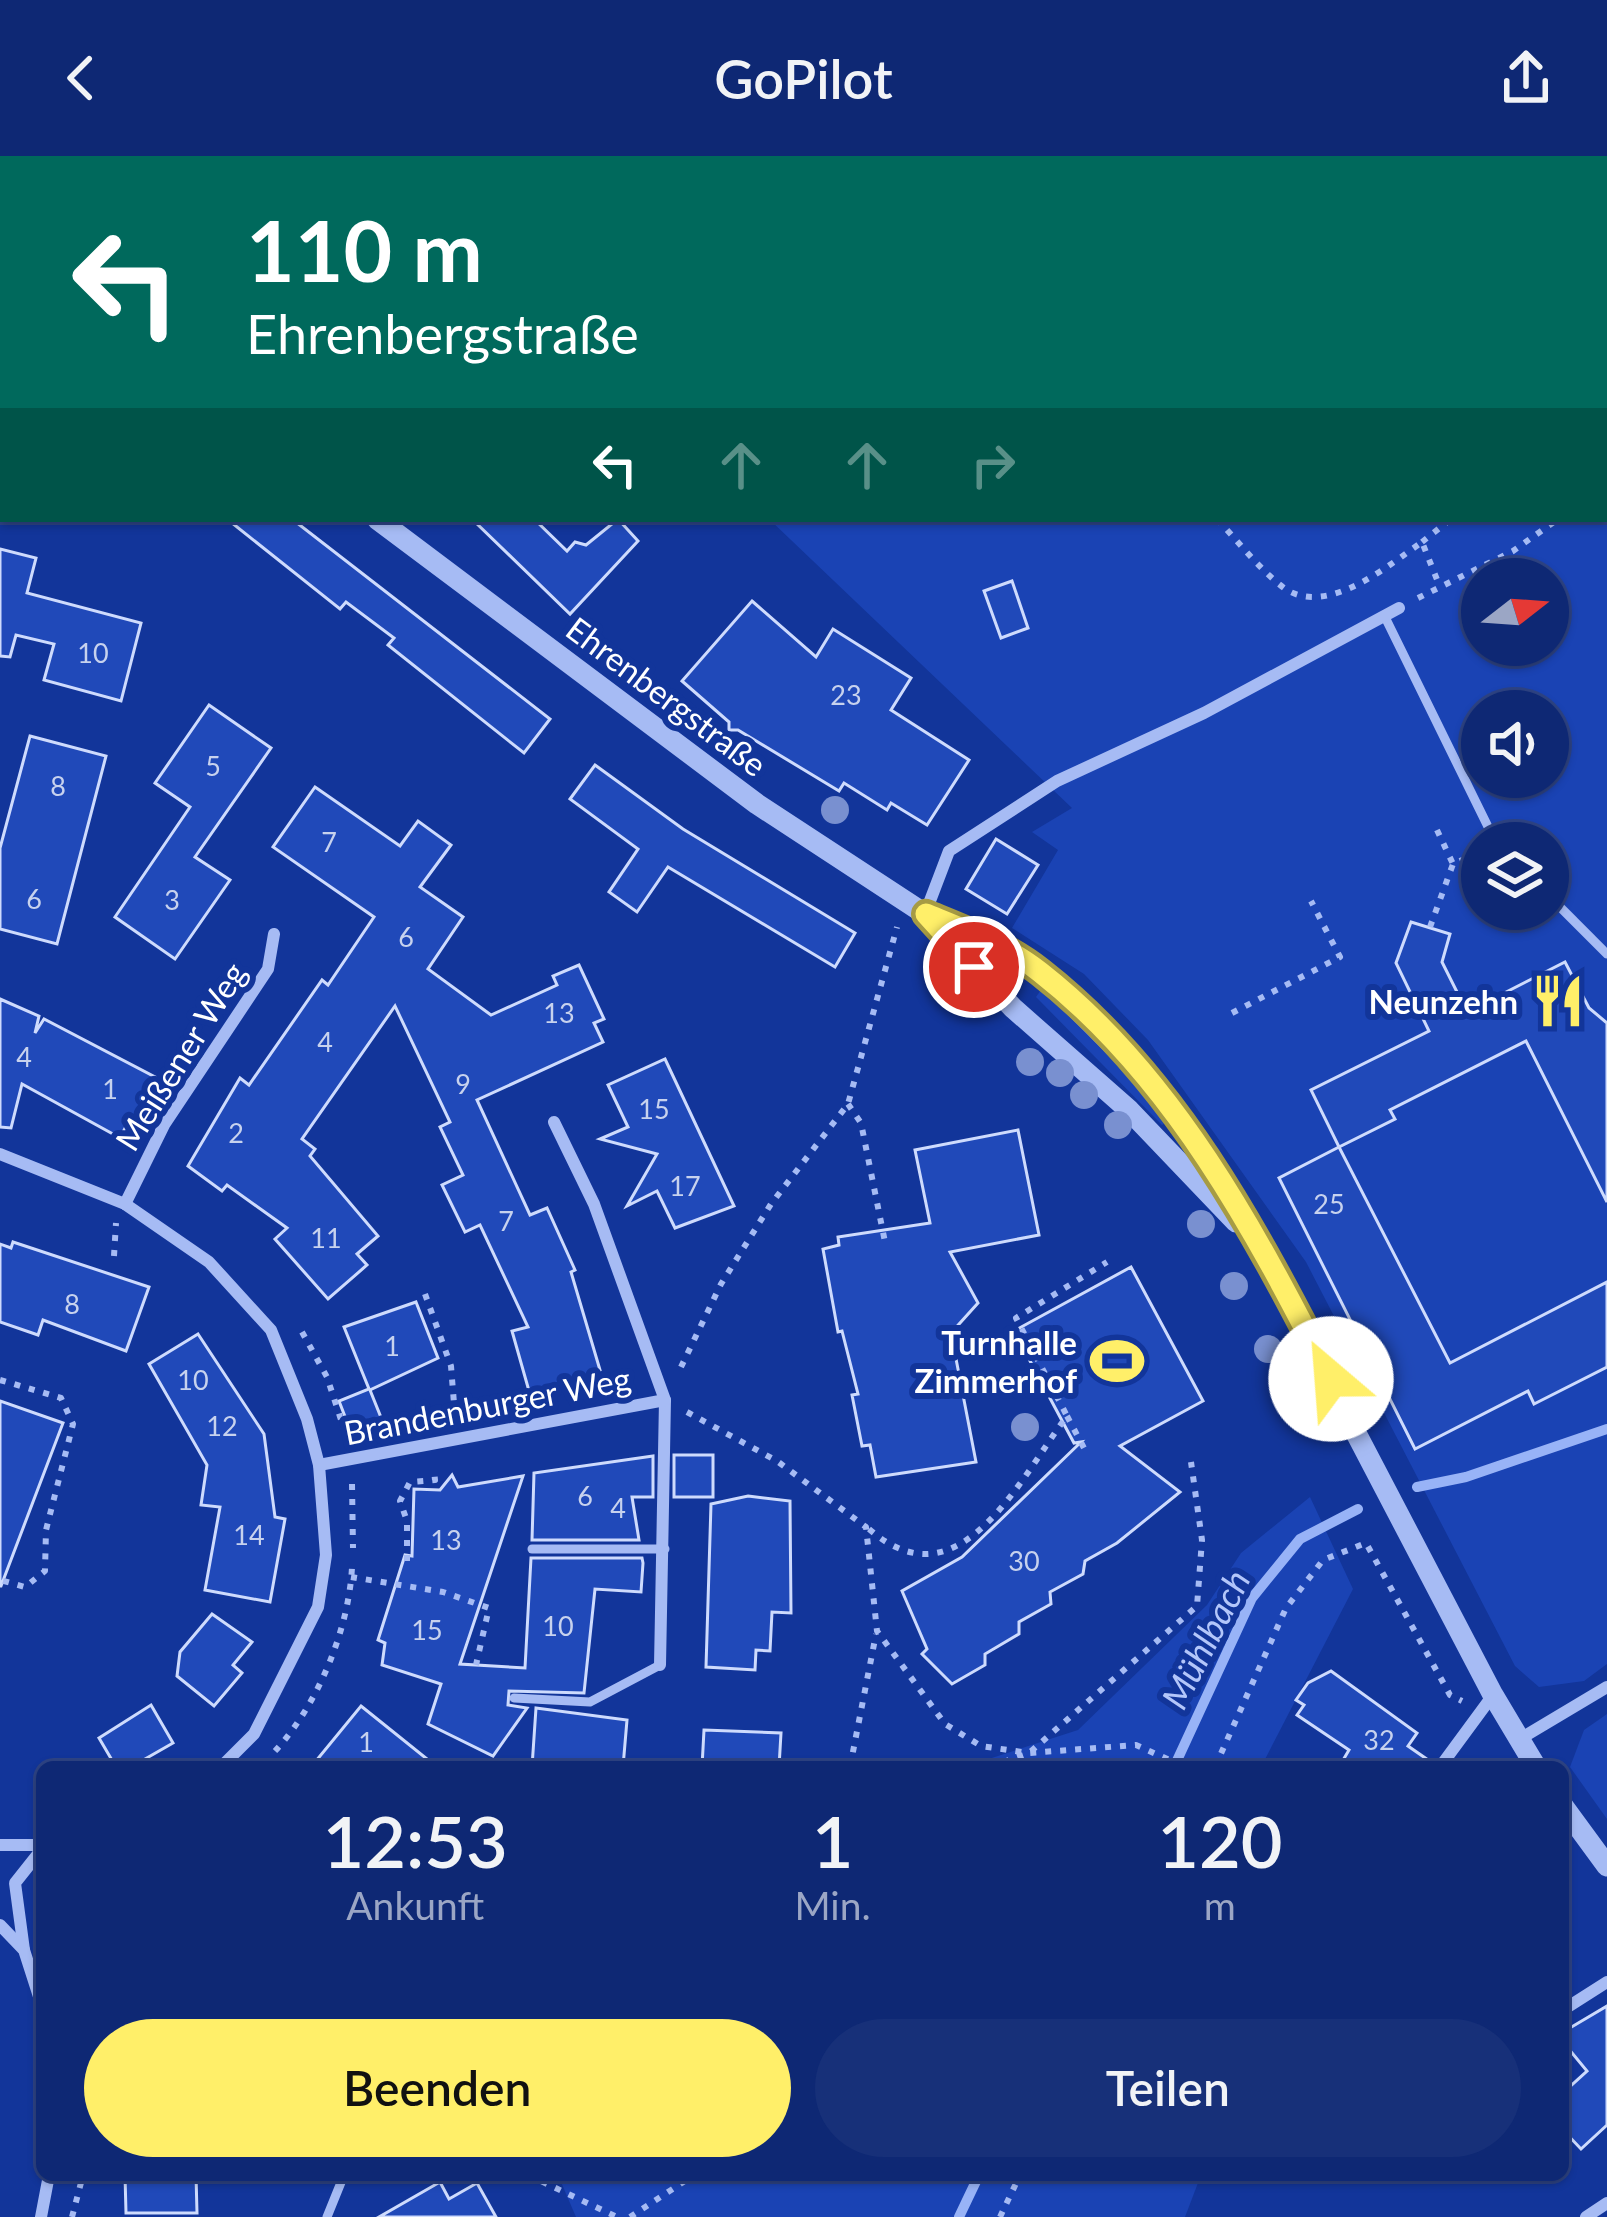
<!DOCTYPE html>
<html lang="de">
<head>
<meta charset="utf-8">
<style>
  body { margin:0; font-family:Lato,sans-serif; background:#173079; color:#f1f3f6; height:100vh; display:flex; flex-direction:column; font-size:45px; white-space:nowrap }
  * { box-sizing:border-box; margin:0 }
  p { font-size:39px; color:#9ba6c5 }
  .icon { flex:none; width:66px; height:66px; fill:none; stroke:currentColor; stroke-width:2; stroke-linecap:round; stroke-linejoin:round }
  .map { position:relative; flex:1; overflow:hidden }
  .sheet { position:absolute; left:36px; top:1605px; width:1533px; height:420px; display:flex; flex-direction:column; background:#0e2874; border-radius:18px; box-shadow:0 3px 9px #0004,0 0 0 3px #2e4486 }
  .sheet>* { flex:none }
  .banner { position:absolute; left:0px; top:0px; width:1608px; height:366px; box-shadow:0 3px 9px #0004,0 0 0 3px #2e4486; background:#00695c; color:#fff; overflow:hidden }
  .needle { width:78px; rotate:73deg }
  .controls { position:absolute; left:1461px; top:402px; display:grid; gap:24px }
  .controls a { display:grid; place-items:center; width:108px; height:108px; border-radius:50%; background:#0e2874; box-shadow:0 3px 9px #0004,0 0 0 3px #2e4486; font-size:60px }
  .pin { position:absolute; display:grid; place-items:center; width:102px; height:102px; color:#fff; margin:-51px; border:6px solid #fff; border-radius:50%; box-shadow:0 3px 12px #0007 }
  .me { position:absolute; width:132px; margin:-66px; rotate:333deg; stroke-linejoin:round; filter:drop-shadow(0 0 9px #0008) }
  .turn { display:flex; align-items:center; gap:42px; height:252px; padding:0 48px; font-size:54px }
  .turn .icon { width:156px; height:156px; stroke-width:2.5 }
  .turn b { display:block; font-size:84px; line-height:102px }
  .lanes { display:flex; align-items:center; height:114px; padding:0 48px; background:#0003; justify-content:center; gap:60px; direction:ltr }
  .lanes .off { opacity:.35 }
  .eta { display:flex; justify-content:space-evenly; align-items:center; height:204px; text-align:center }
  .eta b { font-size:72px; font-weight:600; line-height:84px }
  .cta { display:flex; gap:24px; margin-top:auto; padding:24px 48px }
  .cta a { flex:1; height:138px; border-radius:72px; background:#ffef69; color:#111; font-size:48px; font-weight:600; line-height:138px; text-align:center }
  .cta a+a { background:#173079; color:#f1f3f6 }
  header { display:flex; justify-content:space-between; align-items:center; height:156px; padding:0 48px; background:#0e2874; font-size:54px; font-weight:600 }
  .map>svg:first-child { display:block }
  .green { fill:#1a43b4; fill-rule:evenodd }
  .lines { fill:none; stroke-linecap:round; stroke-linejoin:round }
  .stream { stroke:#98b3f7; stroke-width:10 }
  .building { fill:#2049b9; stroke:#cedbfd; stroke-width:3 }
  .path { stroke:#a6bbf4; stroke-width:6; stroke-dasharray:6 9; stroke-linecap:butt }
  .service { stroke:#a6bbf4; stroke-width:9 }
  .minor { stroke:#a6bbf4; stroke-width:12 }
  .tertiary { stroke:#a6bbf4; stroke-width:21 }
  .tree { fill:#7990d0 }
  .route-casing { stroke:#a69b44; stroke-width:30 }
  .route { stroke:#ffef69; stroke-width:21 }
  .labels { text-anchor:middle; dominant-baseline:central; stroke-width:12; stroke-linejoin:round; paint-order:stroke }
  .number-label { font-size:27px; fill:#c7d2ee }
  .street-label { font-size:33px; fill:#fff; stroke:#12359a }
  .poi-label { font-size:33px; font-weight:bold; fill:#fff; stroke:#12359a; text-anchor:end }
  .water-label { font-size:36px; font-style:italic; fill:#b3c6fa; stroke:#12359a }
</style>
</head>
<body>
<header><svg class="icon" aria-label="back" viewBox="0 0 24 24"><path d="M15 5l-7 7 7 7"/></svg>GoPilot<svg class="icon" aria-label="share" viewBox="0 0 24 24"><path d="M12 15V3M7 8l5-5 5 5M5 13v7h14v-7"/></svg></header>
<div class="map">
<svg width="1607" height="2061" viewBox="0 0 1607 2061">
  <rect width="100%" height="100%" fill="#12359a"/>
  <g class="green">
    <path d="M603 0H1607V1508L1584 1525 1539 1531 1515 1510 1306 1106 1148 884 1084 818 1012 772 1058 694 1032 676 1072 652 769 363H1605V3ZM1482 423H1548V489H1482ZM1482 555H1548V621H1482ZM1482 687H1548V753H1482Z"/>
    <polygon points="1043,831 1113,898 1169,964 1162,969 1036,841"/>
    <polygon points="1310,1341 1353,1433 1261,1611 964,1611 1078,1574 1207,1449 1241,1397"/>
    <polygon points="1607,1558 1607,1663 1570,1611 1584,1574"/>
    <polygon points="558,2019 1201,2019 1185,2061 576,2061"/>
  </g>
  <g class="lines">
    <g class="stream">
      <polyline points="1417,1331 1466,1321 1607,1273"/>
      <polyline points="1174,1611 1252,1442 1300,1383 1358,1353"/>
      <polyline points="959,2061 979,2019"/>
    </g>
  </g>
  <g class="building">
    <polygon points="227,363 292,363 550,563 524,597 388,489 394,482 346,446 340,453"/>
    <polygon points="472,363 534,363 567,395 575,386 586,389 618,363 638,385 570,458"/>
    <polygon points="0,393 36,402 27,437 141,467 121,545 44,524 54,488 16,479 10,501 0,500"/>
    <polygon points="1012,425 1028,472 1001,482 984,435"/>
    <polygon points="752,445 816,501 833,473 911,522 891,554 969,604 927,669 891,647 887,654 844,627 839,635 738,574 729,574 729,566 682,525"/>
    <polygon points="209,549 271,592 195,701 230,724 175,803 115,761 190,651 155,627"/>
    <polygon points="30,580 106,600 57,788 0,773 0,692"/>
    <polygon points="595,609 683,673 855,777 835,811 668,711 637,756 609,736 638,693 570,643"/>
    <polygon points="315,631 400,690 418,665 451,689 420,731 463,761 428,813 491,859 557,829 553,820 579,809 604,863 594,867 603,886 477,944 530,1059 547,1052 575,1114 571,1116 600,1214 581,1224 529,1235 512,1175 528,1171 480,1069 465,1076 442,1029 463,1019 440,971 450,966 395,850 302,983 315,993 310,1000 378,1080 357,1098 367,1109 328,1143 275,1083 287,1072 227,1029 222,1035 188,1010 240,922 249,929 322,824 328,829 374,761 273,691"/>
    <polygon points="996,683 1038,709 1007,758 966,733"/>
    <polygon points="1411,766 1450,778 1442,806 1467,856 1565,806 1589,852 1607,867 1607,1046 1526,885 1390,954 1395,963 1339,991 1311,934 1429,875 1396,807"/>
    <polygon points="0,843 39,860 35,877 44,863 155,921 136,964 131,961 122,978 113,978 22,928 11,972 0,971"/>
    <polygon points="665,903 734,1050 675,1072 657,1035 627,1050 657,998 600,983 628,971 608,929"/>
    <polygon points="1018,974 1039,1079 950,1096 978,1147 951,1177 976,1306 876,1321 870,1289 862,1290 852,1239 858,1238 842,1175 838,1176 823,1093 839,1089 838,1081 930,1067 915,994"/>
    <polygon points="1339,991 1450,1207 1607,1126 1607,1211 1534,1248 1528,1235 1415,1293 1279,1022"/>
    <polygon points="13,1086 149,1131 126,1195 43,1164 38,1179 0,1166 0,1088 11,1092"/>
    <polygon points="1131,1111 1203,1245 1120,1290 1180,1336 1117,1387 1085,1405 1083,1418 1050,1436 1051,1448 1019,1466 1019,1478 985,1498 985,1509 952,1528 922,1498 927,1493 902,1435 962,1401 1081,1286 1074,1287 1014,1175"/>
    <polygon points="416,1146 438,1202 370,1234 382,1264 351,1276 339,1245 369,1233 344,1171"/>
    <polygon points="198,1178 264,1278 275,1361 285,1363 270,1446 205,1434 220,1351 201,1349 207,1309 149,1208"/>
    <polygon points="0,1245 63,1267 1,1430 0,1430"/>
    <rect x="674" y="1299" width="39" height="42"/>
    <polygon points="653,1300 653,1341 632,1341 639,1384 532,1384 534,1317"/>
    <polygon points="452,1319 458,1331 523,1320 460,1508 525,1512 531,1402 642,1402 643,1407 641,1436 595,1433 584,1537 509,1535 508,1549 527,1552 493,1600 428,1568 441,1528 382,1509 385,1487 378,1484 405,1399 412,1400 414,1333 440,1334"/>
    <polygon points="748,1340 790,1345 791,1457 772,1456 770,1495 756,1494 755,1514 706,1511 711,1348"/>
    <polygon points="212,1458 252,1486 233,1509 242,1517 214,1550 177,1520 180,1496"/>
    <polygon points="1331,1515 1417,1577 1408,1590 1431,1606 1430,1611 1339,1611 1349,1594 1297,1559 1304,1549 1296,1544 1308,1527"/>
    <polygon points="151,1549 173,1587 131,1611 116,1611 99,1582"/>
    <polygon points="361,1550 437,1611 311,1611"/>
    <polygon points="536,1552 627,1564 623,1611 532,1611"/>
    <polygon points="704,1574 781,1577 779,1611 702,1611"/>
    <polygon points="1607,1850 1607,1969 1581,1993 1563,1974 1563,1937 1587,1915 1563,1886 1563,1876"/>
    <polygon points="125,2019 196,2019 197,2057 126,2057"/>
    <polygon points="440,2026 449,2043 477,2027 496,2061 379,2061"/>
  </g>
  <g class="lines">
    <g class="path">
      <polyline points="1605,241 1607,240"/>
      <polyline points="1605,330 1607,329"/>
      <path d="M1217 363C1238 385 1260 414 1284 432 1327 462 1389 409 1422 386L1440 431"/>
      <polyline points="1422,386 1451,363"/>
      <polyline points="1418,442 1513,395 1558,363"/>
      <polyline points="1437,674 1453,708 1479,697"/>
      <polyline points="1430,771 1453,708"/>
      <polyline points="1232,857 1340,801 1311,745"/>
      <polyline points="848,948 861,967 886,1091"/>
      <polyline points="114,1100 116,1067"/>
      <polyline points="425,1138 451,1210 455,1260"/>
      <polyline points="302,1176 327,1221 346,1279"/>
      <polyline points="681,1211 721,1128 771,1048 848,948 897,771"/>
      <polyline points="0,1224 61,1242 73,1268 46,1374 45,1415 25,1431 0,1424"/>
      <polyline points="687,1256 777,1305 866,1371 877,1475 945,1568 981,1590 1029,1597 1136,1589 1185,1611"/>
      <polyline points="1067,1260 1084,1292"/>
      <polyline points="352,1328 353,1392"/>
      <path d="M869 1373C959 1452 1019 1324 1067 1260L1016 1162 1107 1106"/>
      <polyline points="407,1405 407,1365 400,1345 410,1326 435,1324 434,1314"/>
      <polyline points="351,1421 443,1436 489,1452 476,1509"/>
      <path d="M275 1595C317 1550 349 1474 352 1411"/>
      <polyline points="432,1611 434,1609"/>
      <polyline points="850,1611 876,1478"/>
      <polyline points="989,1611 1029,1597 1197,1450 1202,1384 1191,1306"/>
      <polyline points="1215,1611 1286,1452 1323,1404 1366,1387 1450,1539 1462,1545"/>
      <polyline points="528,2019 617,2061"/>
      <polyline points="72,2061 83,2019"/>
      <polyline points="630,2061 694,2019"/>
      <polyline points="1000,2061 1020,2019"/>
    </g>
    <g class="service">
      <polyline points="1384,459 1496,687"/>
      <polyline points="1548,739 1607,798"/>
      <polyline points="532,1393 665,1393"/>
      <polyline points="514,1542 590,1546 660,1509"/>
      <polyline points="327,2061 344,2019"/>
    </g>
    <g class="minor">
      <polyline points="925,758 949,695 1057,625 1204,557 1399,452"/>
      <polyline points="554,966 594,1048 665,1244 660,1509"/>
      <polyline points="0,998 125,1048 209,1106 271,1174 307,1263 319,1309 326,1399 318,1451 254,1578 221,1611"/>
      <polyline points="125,1048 164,969 268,813 274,778"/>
      <polyline points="319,1309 665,1244"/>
      <polyline points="1518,1584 1607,1531"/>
      <polyline points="1440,1611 1493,1539"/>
      <polyline points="0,1689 42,1689"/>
      <polyline points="0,1769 24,1794 42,1850"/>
      <polyline points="24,1794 15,1727 42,1693"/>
      <polyline points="1563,1854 1607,1826"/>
      <polyline points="41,2061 49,2019"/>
      <polyline points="1586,2061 1607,2047"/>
    </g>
    <g class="tertiary">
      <polyline points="0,56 3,58"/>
      <polyline points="377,363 757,648 925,758 993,786 1040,816 1154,930 1221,1019 1493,1539 1536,1611"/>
      <polyline points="930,763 1013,852 1129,954 1236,1066"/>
      <polyline points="1563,1650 1607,1710"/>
    </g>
  </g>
  <g class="tree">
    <circle cx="835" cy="654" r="14"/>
    <circle cx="1030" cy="906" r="14"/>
    <circle cx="1060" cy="917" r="14"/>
    <circle cx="1084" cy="939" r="14"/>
    <circle cx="1118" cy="969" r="14"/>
    <circle cx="1201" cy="1068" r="14"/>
    <circle cx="1234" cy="1130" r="14"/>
    <circle cx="1268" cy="1193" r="14"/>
    <circle cx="1025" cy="1271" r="14"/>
  </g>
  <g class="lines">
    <defs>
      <path id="route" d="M974 811 926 758C965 774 1006 789 1040 816 1174 921 1255 1075 1331 1223"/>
    </defs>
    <use href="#route" class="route-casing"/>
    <use href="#route" class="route"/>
  </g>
  <defs>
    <symbol id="restaurant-bare" viewBox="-9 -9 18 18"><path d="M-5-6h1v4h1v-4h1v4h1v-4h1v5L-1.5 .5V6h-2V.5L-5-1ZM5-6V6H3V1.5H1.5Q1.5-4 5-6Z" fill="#ffef69" stroke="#12359a" stroke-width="2.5" paint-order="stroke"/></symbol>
    <symbol id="stadium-bare" viewBox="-9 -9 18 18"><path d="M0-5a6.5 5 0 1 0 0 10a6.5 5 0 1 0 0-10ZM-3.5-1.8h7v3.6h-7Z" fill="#ffef69" stroke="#12359a" stroke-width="2.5" paint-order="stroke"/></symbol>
  </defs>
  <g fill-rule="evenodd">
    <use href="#restaurant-bare" x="1520" y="807" width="76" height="76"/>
    <use href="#stadium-bare" x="1079" y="1167" width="76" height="76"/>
  </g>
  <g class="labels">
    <g class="number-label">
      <text x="93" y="496">10</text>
      <text x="846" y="538">23</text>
      <text x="213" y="609">5</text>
      <text x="58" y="629">8</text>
      <text x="329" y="685">7</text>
      <text x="34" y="742">6</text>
      <text x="172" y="743">3</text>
      <text x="406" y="780">6</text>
      <text x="559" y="856">13</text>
      <text x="325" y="885">4</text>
      <text x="24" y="900">4</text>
      <text x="463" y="927">9</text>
      <text x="110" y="932">1</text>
      <text x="654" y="952">15</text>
      <text x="236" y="976">2</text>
      <text x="685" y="1029">17</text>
      <text x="1329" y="1047">25</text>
      <text x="506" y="1064">7</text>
      <text x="326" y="1081">11</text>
      <text x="72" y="1147">8</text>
      <text x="392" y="1189">1</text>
      <text x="193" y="1223">10</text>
      <text x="222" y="1269">12</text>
      <text x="585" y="1339">6</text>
      <text x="618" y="1351">4</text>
      <text x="249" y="1378">14</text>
      <text x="446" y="1383">13</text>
      <text x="1024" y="1404">30</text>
      <text x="558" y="1469">10</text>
      <text x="427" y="1473">15</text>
      <text x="1379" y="1583">32</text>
      <text x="366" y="1585">1</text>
    </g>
    <g class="street-label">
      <text transform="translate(667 540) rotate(37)">Ehrenbergstraße</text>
      <text transform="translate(180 900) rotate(-58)">Meißener Weg</text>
      <text transform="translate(487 1249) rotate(-11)">Brandenburger Weg</text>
    </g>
    <g class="poi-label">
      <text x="1518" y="845">Neunzehn</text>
      <text x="1077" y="1186">Turnhalle<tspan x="1077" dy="38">Zimmerhof</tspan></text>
    </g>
    <g class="water-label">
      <text transform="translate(1205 1483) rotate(-63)">Mühlbach</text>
    </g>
  </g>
</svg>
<div class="controls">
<a><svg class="needle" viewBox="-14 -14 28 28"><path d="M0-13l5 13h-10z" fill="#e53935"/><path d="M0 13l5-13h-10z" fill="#9ba6c5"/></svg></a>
<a><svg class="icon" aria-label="sound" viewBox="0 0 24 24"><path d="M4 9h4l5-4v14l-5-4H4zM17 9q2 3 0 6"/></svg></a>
<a><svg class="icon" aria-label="layers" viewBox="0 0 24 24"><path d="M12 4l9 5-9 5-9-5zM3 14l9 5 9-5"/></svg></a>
</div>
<div class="pin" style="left:974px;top:811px;background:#d93025"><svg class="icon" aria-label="arrive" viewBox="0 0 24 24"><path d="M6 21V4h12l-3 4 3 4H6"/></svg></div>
<svg class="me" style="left:1331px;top:1223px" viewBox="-20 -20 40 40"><circle r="19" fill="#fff"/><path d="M0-13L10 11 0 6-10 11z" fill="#ffef69"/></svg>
<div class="banner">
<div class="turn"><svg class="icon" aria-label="left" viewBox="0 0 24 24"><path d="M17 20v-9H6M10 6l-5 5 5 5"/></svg><div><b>110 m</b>Ehrenbergstraße</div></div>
<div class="lanes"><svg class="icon" aria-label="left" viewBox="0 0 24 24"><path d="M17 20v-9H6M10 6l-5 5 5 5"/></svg><svg class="icon off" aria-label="ahead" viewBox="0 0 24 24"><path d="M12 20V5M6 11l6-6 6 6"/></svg><svg class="icon off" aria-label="ahead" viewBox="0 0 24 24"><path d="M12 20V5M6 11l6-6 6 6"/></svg><svg class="icon off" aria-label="right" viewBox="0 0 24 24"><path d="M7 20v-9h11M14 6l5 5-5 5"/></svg></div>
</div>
<section class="sheet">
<div class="eta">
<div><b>12:53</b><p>Ankunft</p></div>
<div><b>1</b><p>Min.</p></div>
<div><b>120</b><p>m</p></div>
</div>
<div class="cta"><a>Beenden</a><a>Teilen</a></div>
</section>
</div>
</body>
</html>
